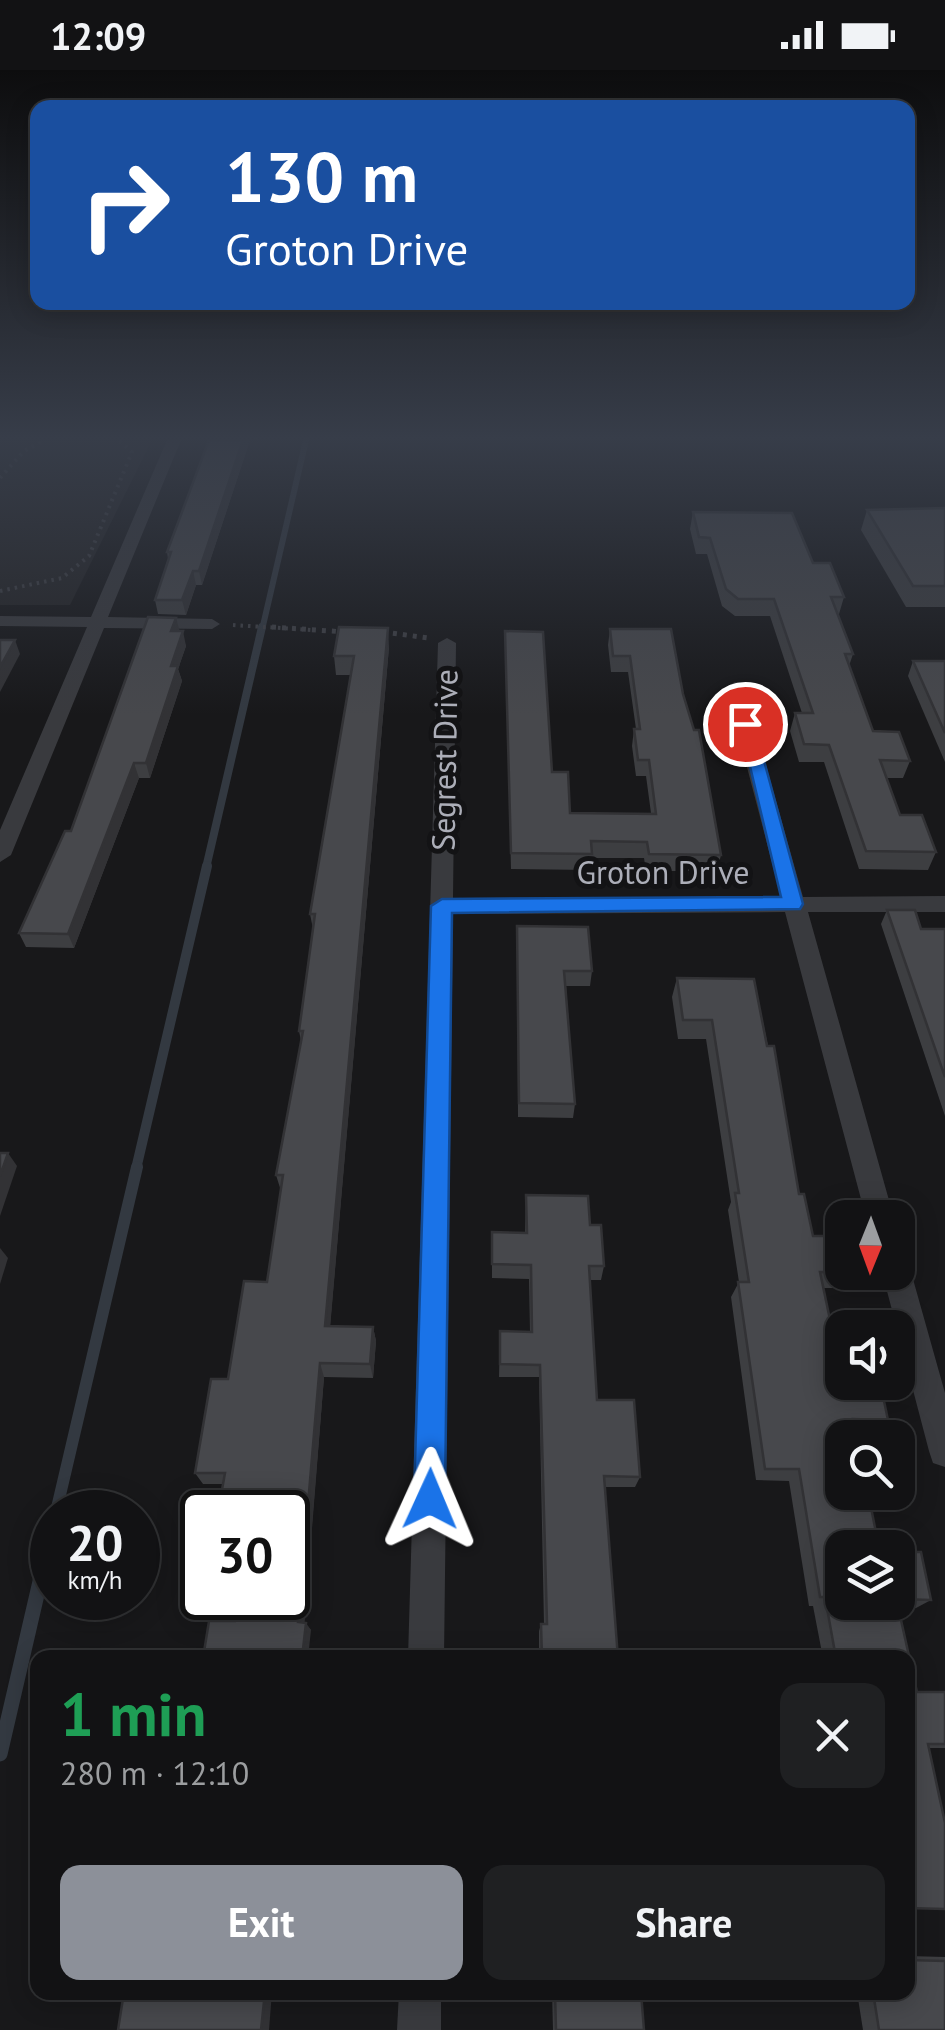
<!DOCTYPE html>
<html lang="en">
<head>
<meta charset="utf-8">
<style>
  body { margin:0; font-family:"PT Sans",sans-serif; background:#1f2022; color:#f1f3f6; height:100vh; display:flex; flex-direction:column; font-size:38px; white-space:nowrap }
  * { box-sizing:border-box; margin:0 }
  p { font-size:32px; color:#9c9ea0 }
  .icon { flex:none; width:55px; height:55px; fill:none; stroke:currentColor; stroke-width:2; stroke-linecap:round; stroke-linejoin:round }
  .map { position:relative; flex:1; overflow:hidden }
  .panel { position:absolute; left:30px; top:1580px; width:885px; height:350px; display:flex; flex-direction:column; background:#121214; border-radius:20px; box-shadow:0 5px 25px #0003,0 0 0 2px #313234 }
  .panel>* { flex:none }
  .top-card { position:absolute; left:30px; top:30px; width:885px; height:210px; border-radius:20px; box-shadow:0 5px 25px #0003,0 0 0 2px #313234; background:#1a4fa0; color:#fff; overflow:hidden }
  .needle { width:65px; rotate:181deg }
  .buttons { position:absolute; left:825px; top:1130px; display:grid; gap:20px }
  .buttons a { display:grid; place-items:center; width:90px; height:90px; border-radius:20px; background:#121214; box-shadow:0 5px 25px #0003,0 0 0 2px #313234; font-size:50px }
  .speed { position:absolute; left:30px; top:1420px; display:flex; gap:20px; font-size:50px; font-weight:700; text-align:center }
  .speed>* { display:grid; place-content:center; width:130px; height:130px; border-radius:50%; background:#121214; box-shadow:0 5px 25px #0003,0 0 0 2px #313234; line-height:1 }
  .speed small { font-size:25px; font-weight:400 }
  .speed .limit { border:5px solid #111; border-radius:15px; background:#fff; color:#111 }
  .pin { position:absolute; display:grid; place-items:center; width:85px; height:85px; color:#fff; margin:-42px; border:5px solid #fff; border-radius:50%; box-shadow:0 2px 10px #0007 }
  .me { position:absolute; width:110px; margin:-55px; rotate:1deg; stroke-linejoin:round; filter:drop-shadow(0 0 8px #0008) }
  .turn { display:flex; align-items:center; gap:35px; height:210px; padding:0 30px; font-size:45px }
  .turn .icon { width:130px; height:130px; stroke-width:2.5 }
  .turn b { display:block; font-size:70px; line-height:85px }
  .round { display:grid; place-items:center; flex:none; width:105px; height:105px; border-radius:20px; background:#1f2022 }
  .overview { display:flex; align-items:center; justify-content:space-between; height:170px; padding:0 30px }
  h1 { font-size:60px; font-weight:600; line-height:75px; color:#1e9e55 }
  .cta { display:flex; gap:20px; margin-top:auto; padding:20px 30px }
  .cta a { flex:1; height:115px; border-radius:20px; background:#8c9099; color:#fff; font-size:40px; font-weight:600; line-height:115px; text-align:center }
  .cta a+a { background:#1f2022; color:#f1f3f6 }
  .status { display:flex; justify-content:space-between; align-items:center; height:70px; padding:0 50px; background:#121214; direction:ltr }
  .status svg { height:28px; fill:currentColor }
  .map>svg:first-child { display:block }
  .built { fill:#242426 }
  .lines { fill:none; stroke-linecap:round; stroke-linejoin:round }
  .stream-far4 { stroke:#333941; stroke-width:6 }
  .stream-far3 { stroke:#333941; stroke-width:8 }
  .stream-far2 { stroke:#333941; stroke-width:10 }
  .stream-far1 { stroke:#333941; stroke-width:12 }
  .stream { stroke:#333941; stroke-width:15 }
  .path-far1 { stroke:#3f4045; stroke-width:4; stroke-dasharray:2.5 5; stroke-linecap:butt }
  .path { stroke:#3f4045; stroke-width:5; stroke-dasharray:4 6; stroke-linecap:butt }
  .street { fill:#393a3e; fill-rule:evenodd }
  .wall { fill:#3d3e41 }
  .shaded-wall { fill:#323235 }
  .building { fill:#47484c; stroke:#323235; stroke-width:2.5 }
  .route { fill:#1a73e8; stroke:#114b97; stroke-width:2.5 }
  .labels { text-anchor:middle; dominant-baseline:central; stroke-width:10; stroke-linejoin:round; paint-order:stroke }
  .street-label { font-size:32px; fill:#acaeb8; stroke:#131315 }
</style>
</head>
<body>
<div class="status"><b>12:09</b><svg viewBox="0 0 49 12"><path d="M0 12V9h3v3zM5 12V6h3v6zM10 12V3h3v9zM15 12V0h3v12zM26 1h20v11H26zM47 4h2v5h-2z"/></svg></div>
<div class="map">
<svg width="945" height="1960" viewBox="0 0 945 1960">
  <rect width="100%" height="100%" fill="#18181a"/>
  <polygon class="built" points="0,370 152,370 70,535 0,535"/>
  <g class="lines">
    <polyline class="stream-far4" points="262,560 306,370"/>
    <polyline class="stream-far3" points="206,798 262,557"/>
    <polyline class="stream-far2" points="136,1099 207,796"/>
    <g class="stream-far1">
      <polyline points="56,1442 137,1097"/>
      <polyline points="47,1480 52,1459"/>
    </g>
    <polyline class="stream" points="0,1684 48,1477"/>
    <g class="path-far1">
      <polyline points="0,408 24,381 45,370"/>
      <polyline points="0,521 62,508 89,486 132,382 119,370"/>
      <polyline points="233,555 312,560"/>
    </g>
    <g class="path">
      <polyline points="272,557 345,562"/>
      <polyline points="383,562 429,568"/>
    </g>
    <g class="street">
      <polygon points="167,370 181,370 108,547 212,549 220,554 212,559 104,558 11,785 0,792 0,760 87,557 0,556 0,546 91,547"/>
      <polygon points="447,568 456,573 453,828 781,827 726,617 735,612 744,617 803,827 945,826 945,842 808,842 894,1148 866,1148 785,842 453,844 444,1588 408,1588 438,573"/>
      <polygon points="898,1189 906,1192 911,1202 945,1323 945,1397 933,1393 929,1381 882,1202 898,1202"/>
      <polygon points="399,1922 441,1922 441,1960 397,1960"/>
    </g>
  </g>
  <g class="wall">
    <polygon points="209,370 250,370 202,515 196,515 186,545 158,544 155,530 168,489 167,482"/>
    <polygon points="945,438 945,537 906,537 861,460 867,440"/>
    <polygon points="693,442 813,493 844,527 839,544 838,544 853,584 849,596 873,661 910,691 903,708 886,708 900,745 936,782 928,800 859,799 824,692 799,692 790,661 795,643 802,643 770,546 735,546 722,536 707,484 696,484 690,459"/>
    <polygon points="610,559 683,624 721,785 717,801 646,801 644,788 592,788 590,800 511,799 505,561 552,702 570,743 651,743 646,706 636,706 632,676 634,659 636,659 628,602 611,602 608,575"/>
    <polygon points="179,561 186,576 178,599 182,611 150,708 139,708 74,878 26,877 19,863 71,761"/>
    <polygon points="389,577 330,1256 373,1257 376,1271 373,1308 324,1307 304,1553 311,1560 235,1551 288,1528 223,1414 203,1414 195,1403 228,1309 267,1212 281,1121 276,1105 301,971 299,961 313,859 310,844 351,605 336,605 334,586"/>
    <polygon points="913,591 945,591 945,692 908,606"/>
    <polygon points="887,840 921,859 945,859 945,1046 881,854"/>
    <polygon points="517,856 592,901 590,916 566,916 575,1034 573,1048 518,1047"/>
    <polygon points="677,908 754,909 799,1124 813,1166 858,1202 848,1218 824,1218 833,1264 888,1350 876,1363 855,1362 842,1532 898,1482 931,1530 916,1538 899,1538 917,1622 945,1622 945,1678 929,1678 908,1588 823,1588 813,1536 809,1536 789,1411 756,1410 731,1227 739,1212 728,1140 731,1132 706,969 678,969 672,927"/>
    <polygon points="526,1125 590,1155 604,1196 601,1210 590,1210 597,1330 640,1407 635,1417 605,1417 618,1588 539,1588 539,1561 541,1554 544,1554 539,1307 499,1307 500,1261 530,1262 529,1209 492,1208 492,1162 525,1163"/>
    <polygon points="908,1886 945,1887 945,1960 863,1960 857,1922 908,1922"/>
    <polygon points="552,1922 641,1922 644,1960 553,1960"/>
  </g>
  <g class="shaded-wall">
    <polygon points="243,370 250,370 202,515 199,501"/>
    <polygon points="193,501 196,515 186,545 182,530"/>
    <polygon points="176,548 180,562 171,561"/>
    <polygon points="388,558 389,577 329,1270 325,1256"/>
    <polygon points="183,561 186,576 178,599 182,611 150,708 146,693 171,596"/>
    <polygon points="15,570 20,584 0,622 0,597"/>
    <polygon points="134,693 139,708 74,878 68,864"/>
    <polygon points="8,1083 17,1096 0,1146 0,1106"/>
    <polygon points="0,1178 8,1188 0,1214"/>
    <polygon points="373,1257 376,1271 373,1308 370,1294"/>
    <polygon points="320,1293 324,1307 304,1560 298,1552"/>
    <polygon points="306,1553 311,1560 308,1588 302,1588"/>
    <polygon points="265,1922 272,1922 269,1960 261,1960"/>
  </g>
  <g class="building">
    <polygon points="209,370 243,370 199,501 193,501 182,530 155,530 171,482 167,482"/>
    <polygon points="945,438 945,516 913,516 867,440"/>
    <polygon points="693,442 792,443 813,493 830,493 844,527 831,527 853,584 845,584 873,661 899,662 910,691 880,690 900,745 922,745 936,782 866,781 829,675 804,674 795,643 813,643 774,529 738,529 726,519 710,468 699,467"/>
    <polygon points="148,547 176,548 171,561 183,561 171,596 178,596 146,693 134,693 68,864 19,863 65,761 71,761"/>
    <polygon points="339,557 388,558 325,1256 373,1257 370,1294 320,1293 298,1552 306,1553 302,1588 203,1588 209,1551 235,1551 238,1528 288,1528 288,1442 218,1442 225,1403 195,1403 211,1309 228,1309 244,1211 267,1212 283,1105 276,1105 303,961 299,961 315,844 310,844 354,586 334,586"/>
    <polygon points="610,559 671,559 683,624 694,660 699,660 721,785 649,784 647,772 591,771 592,784 511,783 505,561 543,562 552,702 568,702 570,743 656,744 649,690 638,690 634,659 640,659 630,586 613,586"/>
    <polygon points="0,570 15,570 0,597"/>
    <polygon points="913,591 945,591 945,663"/>
    <polygon points="887,840 915,840 921,859 945,859 945,1007"/>
    <polygon points="517,856 588,857 592,901 564,901 575,1034 519,1033"/>
    <polygon points="677,908 754,909 767,976 774,976 799,1124 804,1124 813,1166 842,1166 842,1202 820,1202 833,1264 842,1264 842,1312 880,1312 888,1350 853,1349 856,1368 842,1368 842,1422 868,1422 879,1478 842,1478 842,1532 897,1532 917,1622 945,1622 945,1674 928,1674 945,1753 945,1839 908,1838 908,1588 836,1588 825,1527 820,1527 799,1399 765,1399 738,1212 749,1212 735,1123 739,1123 712,950 683,950"/>
    <polygon points="0,1083 8,1083 0,1106"/>
    <polygon points="526,1125 588,1126 590,1155 601,1155 604,1196 589,1196 597,1330 634,1330 640,1407 604,1406 618,1588 542,1588 541,1554 547,1554 540,1295 500,1294 500,1261 532,1262 531,1195 492,1194 492,1162 527,1163"/>
    <polygon points="898,1482 921,1482 931,1530 898,1529"/>
    <polygon points="908,1890 945,1891 945,1960 879,1960 873,1922 908,1922"/>
    <polygon points="124,1922 265,1922 261,1960 118,1960"/>
    <polygon points="555,1922 641,1922 644,1960 556,1960"/>
  </g>
  <linearGradient id="sky" x2="0" y2="1"><stop stop-color="#0d0d0e"/><stop offset="0.57" stop-color="#373d49"/><stop offset="1" stop-color="#373d49" stop-opacity="0"/></linearGradient>
  <rect width="945" height="645" fill="url(#sky)"/>
  <polygon class="route" points="739,650 754,654 803,834 800,839 452,843 445,1429 440,1440 430,1444 419,1440 414,1429 431,836 442,829 781,827"/>
  <g class="labels">
    <g class="street-label">
      <text transform="translate(444 690) rotate(-89)">Segrest Drive</text>
      <text x="663" y="802">Groton Drive</text>
    </g>
  </g>
</svg>
<div class="buttons">
<a><svg class="needle" viewBox="-14 -14 28 28"><path d="M0-13l5 13h-10z" fill="#e53935"/><path d="M0 13l5-13h-10z" fill="#9c9ea0"/></svg></a>
<a><svg class="icon" aria-label="sound" viewBox="0 0 24 24"><path d="M4 9h4l5-4v14l-5-4H4zM17 9q2 3 0 6"/></svg></a>
<a><svg class="icon" aria-label="search" viewBox="0 0 24 24"><circle cx="10" cy="10" r="6"/><path d="M15 15l6 6"/></svg></a>
<a><svg class="icon" aria-label="layers" viewBox="0 0 24 24"><path d="M12 4l9 5-9 5-9-5zM3 14l9 5 9-5"/></svg></a>
</div>
<div class="speed"><div>20<small>km/h</small></div><div class="limit">30</div></div>
<div class="pin" style="left:745px;top:654px;background:#d93025"><svg class="icon" aria-label="arrive" viewBox="0 0 24 24"><path d="M6 21V4h12l-3 4 3 4H6"/></svg></div>
<svg class="me" style="left:430px;top:1429px" viewBox="-20 -20 40 40"><path d="M0-17L14 15 0 8-14 15z" fill="#1a73e8" stroke="#fff" stroke-width="4"/></svg>
<div class="top-card">
<div class="turn"><svg class="icon" aria-label="right" viewBox="0 0 24 24"><path d="M7 20v-9h11M14 6l5 5-5 5"/></svg><div><b>130 m</b>Groton Drive</div></div>
</div>
<section class="panel">
<div class="overview"><div><h1>1 min</h1><p>280 m · 12:10</p></div><a class="round"><svg class="icon" aria-label="close" viewBox="0 0 24 24"><path d="M6 6l12 12M18 6L6 18"/></svg></a></div>
<div class="cta"><a>Exit</a><a>Share</a></div>
</section>
</div>
</body>
</html>
